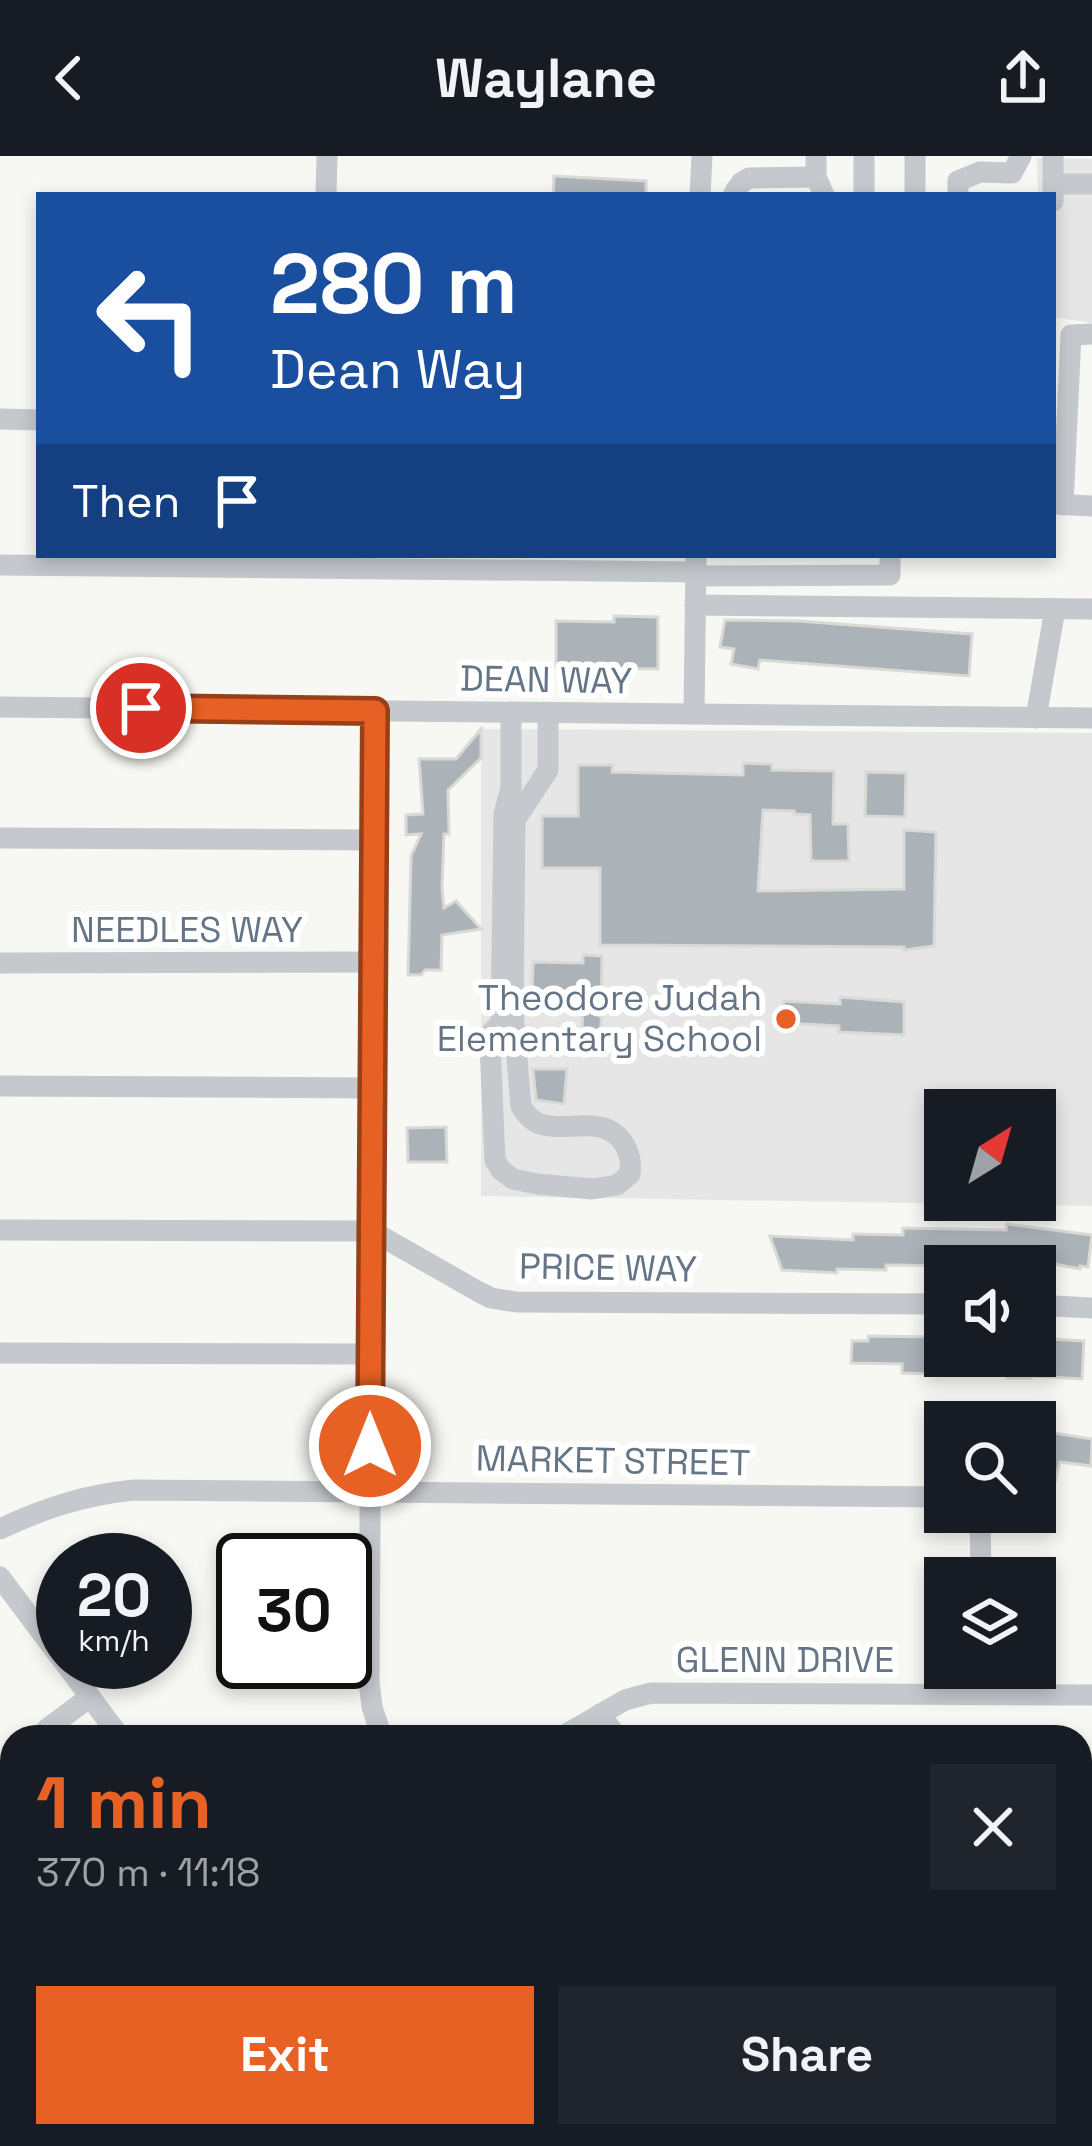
<!DOCTYPE html>
<html lang="en">
<head>
<meta charset="utf-8">
<style>
  body { margin:0; font-family:"Space Grotesk",sans-serif; background:#20242c; color:#f1f3f6; height:100vh; display:flex; flex-direction:column; font-size:45px; white-space:nowrap }
  * { box-sizing:border-box; margin:0 }
  p { font-size:39px; color:#9ea1a6 }
  .icon { flex:none; width:66px; height:66px; fill:none; stroke:currentColor; stroke-width:2; stroke-linecap:round; stroke-linejoin:round }
  .map { position:relative; flex:1; overflow:hidden }
  .side { position:absolute; left:0px; top:1569px; width:1092px; height:423px; display:flex; flex-direction:column; background:#171b24; border-radius:36px 36px 0 0; box-shadow:0 6px 18px #0003 }
  .side>* { flex:none }
  .top-card { position:absolute; left:36px; top:36px; width:1020px; height:366px; border-radius:0px; box-shadow:0 6px 18px #0003; background:#1a4fa0; color:#fff; overflow:hidden }
  .needle { width:78px; rotate:37deg }
  .controls { position:absolute; left:924px; top:933px; display:grid; gap:24px }
  .controls a { display:grid; place-items:center; width:132px; height:132px; border-radius:0px; background:#171b24; box-shadow:0 6px 18px #0003; font-size:60px }
  .speed { position:absolute; left:36px; top:1377px; display:flex; gap:24px; font-size:60px; font-weight:700; text-align:center }
  .speed>* { display:grid; place-content:center; width:156px; height:156px; border-radius:50%; background:#171b24; box-shadow:0 6px 18px #0003; line-height:1 }
  .speed small { font-size:30px; font-weight:400 }
  .speed .limit { border:6px solid #111; border-radius:18px; background:#fff; color:#111 }
  .pin { position:absolute; display:grid; place-items:center; width:102px; height:102px; color:#fff; margin:-51px; border:6px solid #fff; border-radius:50%; box-shadow:0 3px 12px #0007 }
  .me { position:absolute; width:132px; margin:-66px; rotate:0deg; stroke-linejoin:round; filter:drop-shadow(0 0 9px #0008) }
  .turn { display:flex; align-items:center; gap:42px; height:252px; padding:0 36px; font-size:54px }
  .turn .icon { width:156px; height:156px; stroke-width:2.5 }
  .turn b { display:block; font-size:84px; line-height:102px }
  .then { display:flex; align-items:center; height:114px; padding:0 36px; background:#0003; gap:24px; font-size:45px }
  .round { display:grid; place-items:center; flex:none; width:126px; height:126px; border-radius:0px; background:#20242c }
  .overview { display:flex; align-items:center; justify-content:space-between; height:204px; padding:0 36px }
  h1 { font-size:72px; font-weight:600; line-height:90px; color:#e86124 }
  .action { display:flex; gap:24px; margin-top:auto; padding:24px 36px }
  .action a { flex:1; height:138px; border-radius:0px; background:#e86124; color:#fff; font-size:48px; font-weight:600; line-height:138px; text-align:center }
  .action a+a { background:#20242c; color:#f1f3f6 }
  header { display:flex; justify-content:space-between; align-items:center; height:156px; padding:0 36px; background:#171b24; font-size:54px; font-weight:600 }
  .map>svg:first-child { display:block }
  .built { fill:#e5e6e5; fill-rule:evenodd }
  .building { fill:#abb3b9; stroke:#d9d9d6; stroke-width:3 }
  .lines { fill:none; stroke-linecap:round; stroke-linejoin:round }
  .minor { stroke:#c5c8cc; stroke-width:21 }
  .route-casing { stroke:#973f17; stroke-width:30 }
  .route { stroke:#e86124; stroke-width:21 }
  .poi-dot { fill:#e86124; stroke:#fff; stroke-width:4.5 }
  .labels { text-anchor:middle; dominant-baseline:central; stroke-width:12; stroke-linejoin:round; paint-order:stroke }
  .street-label { font-size:36px; fill:#657586; stroke:#fff }
  .poi-label { font-size:36px; fill:#657586; stroke:#fff; text-anchor:end }
</style>
</head>
<body>
<header><svg class="icon" aria-label="back" viewBox="0 0 24 24"><path d="M15 5l-7 7 7 7"/></svg>Waylane<svg class="icon" aria-label="share" viewBox="0 0 24 24"><path d="M12 15V3M7 8l5-5 5 5M5 13v7h14v-7"/></svg></header>
<div class="map">
<svg width="1092" height="1990" viewBox="0 0 1092 1990">
  <rect width="100%" height="100%" fill="#f7f7f4"/>
  <g class="built">
    <polygon points="1037,2 1092,3 1092,167 1053,161 1053,39 1038,39"/>
    <path d="M481 573 1092 577V1050L481 1040ZM945 954H1035V1044H945Z"/>
    <polygon points="0,1622 12,1639 12,1877 0,1885"/>
    <polygon points="12,1934 12,1980 269,1980 276,1990 0,1990 0,1941"/>
  </g>
  <g class="building">
    <polygon points="554,20 646,25 646,39 553,39"/>
    <polygon points="614,460 658,461 658,513 556,512 556,465 614,466"/>
    <polygon points="725,464 798,465 972,478 969,520 760,504 758,513 731,508 734,493 720,491"/>
    <polygon points="481,573 481,602 448,634 449,678 444,678 442,732 444,752 456,745 481,773 442,779 441,814 425,814 421,819 408,819 411,700 421,678 406,679 406,659 423,658 419,603 456,603"/>
    <polygon points="743,607 772,608 772,614 834,615 833,668 848,668 849,705 811,705 810,659 794,658 794,655 763,654 758,735 904,733 904,674 936,676 934,790 904,794 904,791 600,789 600,712 542,712 542,660 578,660 578,609 613,609 612,616 743,619"/>
    <polygon points="866,616 906,617 905,661 865,660"/>
    <polygon points="583,799 602,800 601,874 582,875 583,840 532,840 533,806 583,807"/>
    <polygon points="840,841 904,846 904,879 839,876 839,870 782,867 784,845 840,848"/>
    <polygon points="533,913 567,913 564,948 536,944"/>
    <polygon points="446,971 447,1006 408,1006 407,972"/>
    <polygon points="1007,1068 1092,1079 1088,1111 1080,1110 1080,1113 1039,1105 1038,1110 985,1103 985,1107 977,1107 976,1110 886,1109 886,1114 837,1113 837,1117 782,1114 770,1080 853,1084 853,1078 903,1079 903,1072 1006,1074"/>
    <polygon points="868,1180 937,1181 936,1218 902,1217 902,1208 851,1207 852,1185 868,1185"/>
    <polygon points="1049,1183 1084,1185 1082,1223 1031,1220 1031,1222 1007,1222 1008,1214 998,1214 998,1200 1048,1200"/>
    <polygon points="1035,1274 1092,1283 1091,1310 1060,1306 1055,1326 1035,1323"/>
  </g>
  <g class="lines">
    <g class="minor">
      <polyline points="816,0 816,21 824,39"/>
      <polyline points="864,0 864,39"/>
      <polyline points="1053,0 1053,45"/>
      <polyline points="1053,28 1092,28"/>
      <polyline points="734,37 741,27 749,22 816,21"/>
      <polyline points="326,39 327,0"/>
      <polyline points="700,39 702,0"/>
      <polyline points="915,39 915,0"/>
      <polyline points="958,39 958,25 980,16 1012,17 1021,0"/>
      <polyline points="0,263 39,264"/>
      <polyline points="1054,348 1092,350"/>
      <polyline points="1063,349 1071,179 1092,178"/>
      <polyline points="0,409 695,416"/>
      <polyline points="695,420 890,419 890,399"/>
      <polyline points="695,449 1092,453"/>
      <polyline points="0,551 1092,562"/>
      <polyline points="375,555 369,1526 372,1551 382,1581"/>
      <path d="M511 556V632L504 658 501 867 492 876 490 889 495 1004 501 1014 513 1023 537 1028 592 1033 617 1029 630 1018C633 993 619 972 593 970 565 968 537 980 521 950L513 856 515 664 548 614V557"/>
      <polyline points="694,558 696,399"/>
      <polyline points="1036,562 1055,453"/>
      <polyline points="0,682 374,684"/>
      <polyline points="0,807 373,806"/>
      <polyline points="0,930 373,932"/>
      <polyline points="0,1074 372,1075 479,1136 491,1142 516,1146 945,1148"/>
      <polyline points="1035,1149 1092,1152"/>
      <polyline points="0,1197 371,1198"/>
      <polyline points="980,1356 981,1422"/>
      <path d="M0 1373C44 1352 85 1339 134 1334L945 1341"/>
      <polyline points="0,1421 63,1505"/>
      <polyline points="64,1506 120,1581"/>
      <polyline points="981,1512 981,1538"/>
      <polyline points="600,1558 617,1581"/>
      <polyline points="47,1573 90,1541"/>
      <polyline points="561,1581 625,1544 651,1537 1092,1539"/>
      <polyline points="0,1685 12,1687"/>
      <polyline points="0,1852 12,1846"/>
      <polyline points="0,1914 12,1908"/>
      <polyline points="45,1980 51,1990"/>
      <polyline points="127,1980 133,1990"/>
      <polyline points="260,1980 267,1990"/>
      <polyline points="419,1980 426,1990"/>
      <polyline points="674,1980 682,1990"/>
      <polyline points="737,1990 752,1980"/>
    </g>
  </g>
  <g class="lines">
    <defs>
      <polyline id="route" points="141,552 375,555 370,1290"/>
    </defs>
    <use href="#route" class="route-casing"/>
    <use href="#route" class="route"/>
  </g>
  <circle class="poi-dot" cx="786" cy="863" r="12"/>
  <g class="labels">
    <g class="street-label">
      <text transform="translate(546 524) rotate(1)">DEAN WAY</text>
      <text x="187" y="774">NEEDLES WAY</text>
      <text transform="translate(608 1112) rotate(1)">PRICE WAY</text>
      <text transform="translate(613 1305) rotate(1)">MARKET STREET</text>
      <text x="785" y="1504">GLENN DRIVE</text>
    </g>
    <g class="poi-label">
      <text x="762" y="842">Theodore Judah<tspan x="762" dy="41">Elementary School</tspan></text>
    </g>
  </g>
</svg>
<div class="controls">
<a><svg class="needle" viewBox="-14 -14 28 28"><path d="M0-13l5 13h-10z" fill="#e53935"/><path d="M0 13l5-13h-10z" fill="#9ea1a6"/></svg></a>
<a><svg class="icon" aria-label="sound" viewBox="0 0 24 24"><path d="M4 9h4l5-4v14l-5-4H4zM17 9q2 3 0 6"/></svg></a>
<a><svg class="icon" aria-label="search" viewBox="0 0 24 24"><circle cx="10" cy="10" r="6"/><path d="M15 15l6 6"/></svg></a>
<a><svg class="icon" aria-label="layers" viewBox="0 0 24 24"><path d="M12 4l9 5-9 5-9-5zM3 14l9 5 9-5"/></svg></a>
</div>
<div class="speed"><div>20<small>km/h</small></div><div class="limit">30</div></div>
<div class="pin" style="left:141px;top:552px;background:#d93025"><svg class="icon" aria-label="arrive" viewBox="0 0 24 24"><path d="M6 21V4h12l-3 4 3 4H6"/></svg></div>
<svg class="me" style="left:370px;top:1290px" viewBox="-20 -20 40 40"><circle r="17" fill="#e86124" stroke="#fff" stroke-width="3"/><path d="M0-11L8 9 0 5-8 9z" fill="#fff"/></svg>
<div class="top-card">
<div class="turn"><svg class="icon" aria-label="left" viewBox="0 0 24 24"><path d="M17 20v-9H6M10 6l-5 5 5 5"/></svg><div><b>280 m</b>Dean Way</div></div>
<div class="then">Then<svg class="icon" aria-label="arrive" viewBox="0 0 24 24"><path d="M6 21V4h12l-3 4 3 4H6"/></svg></div>
</div>
<section class="side">
<div class="overview"><div><h1>1 min</h1><p>370 m · 11:18</p></div><a class="round"><svg class="icon" aria-label="close" viewBox="0 0 24 24"><path d="M6 6l12 12M18 6L6 18"/></svg></a></div>
<div class="action"><a>Exit</a><a>Share</a></div>
</section>
</div>
</body>
</html>
